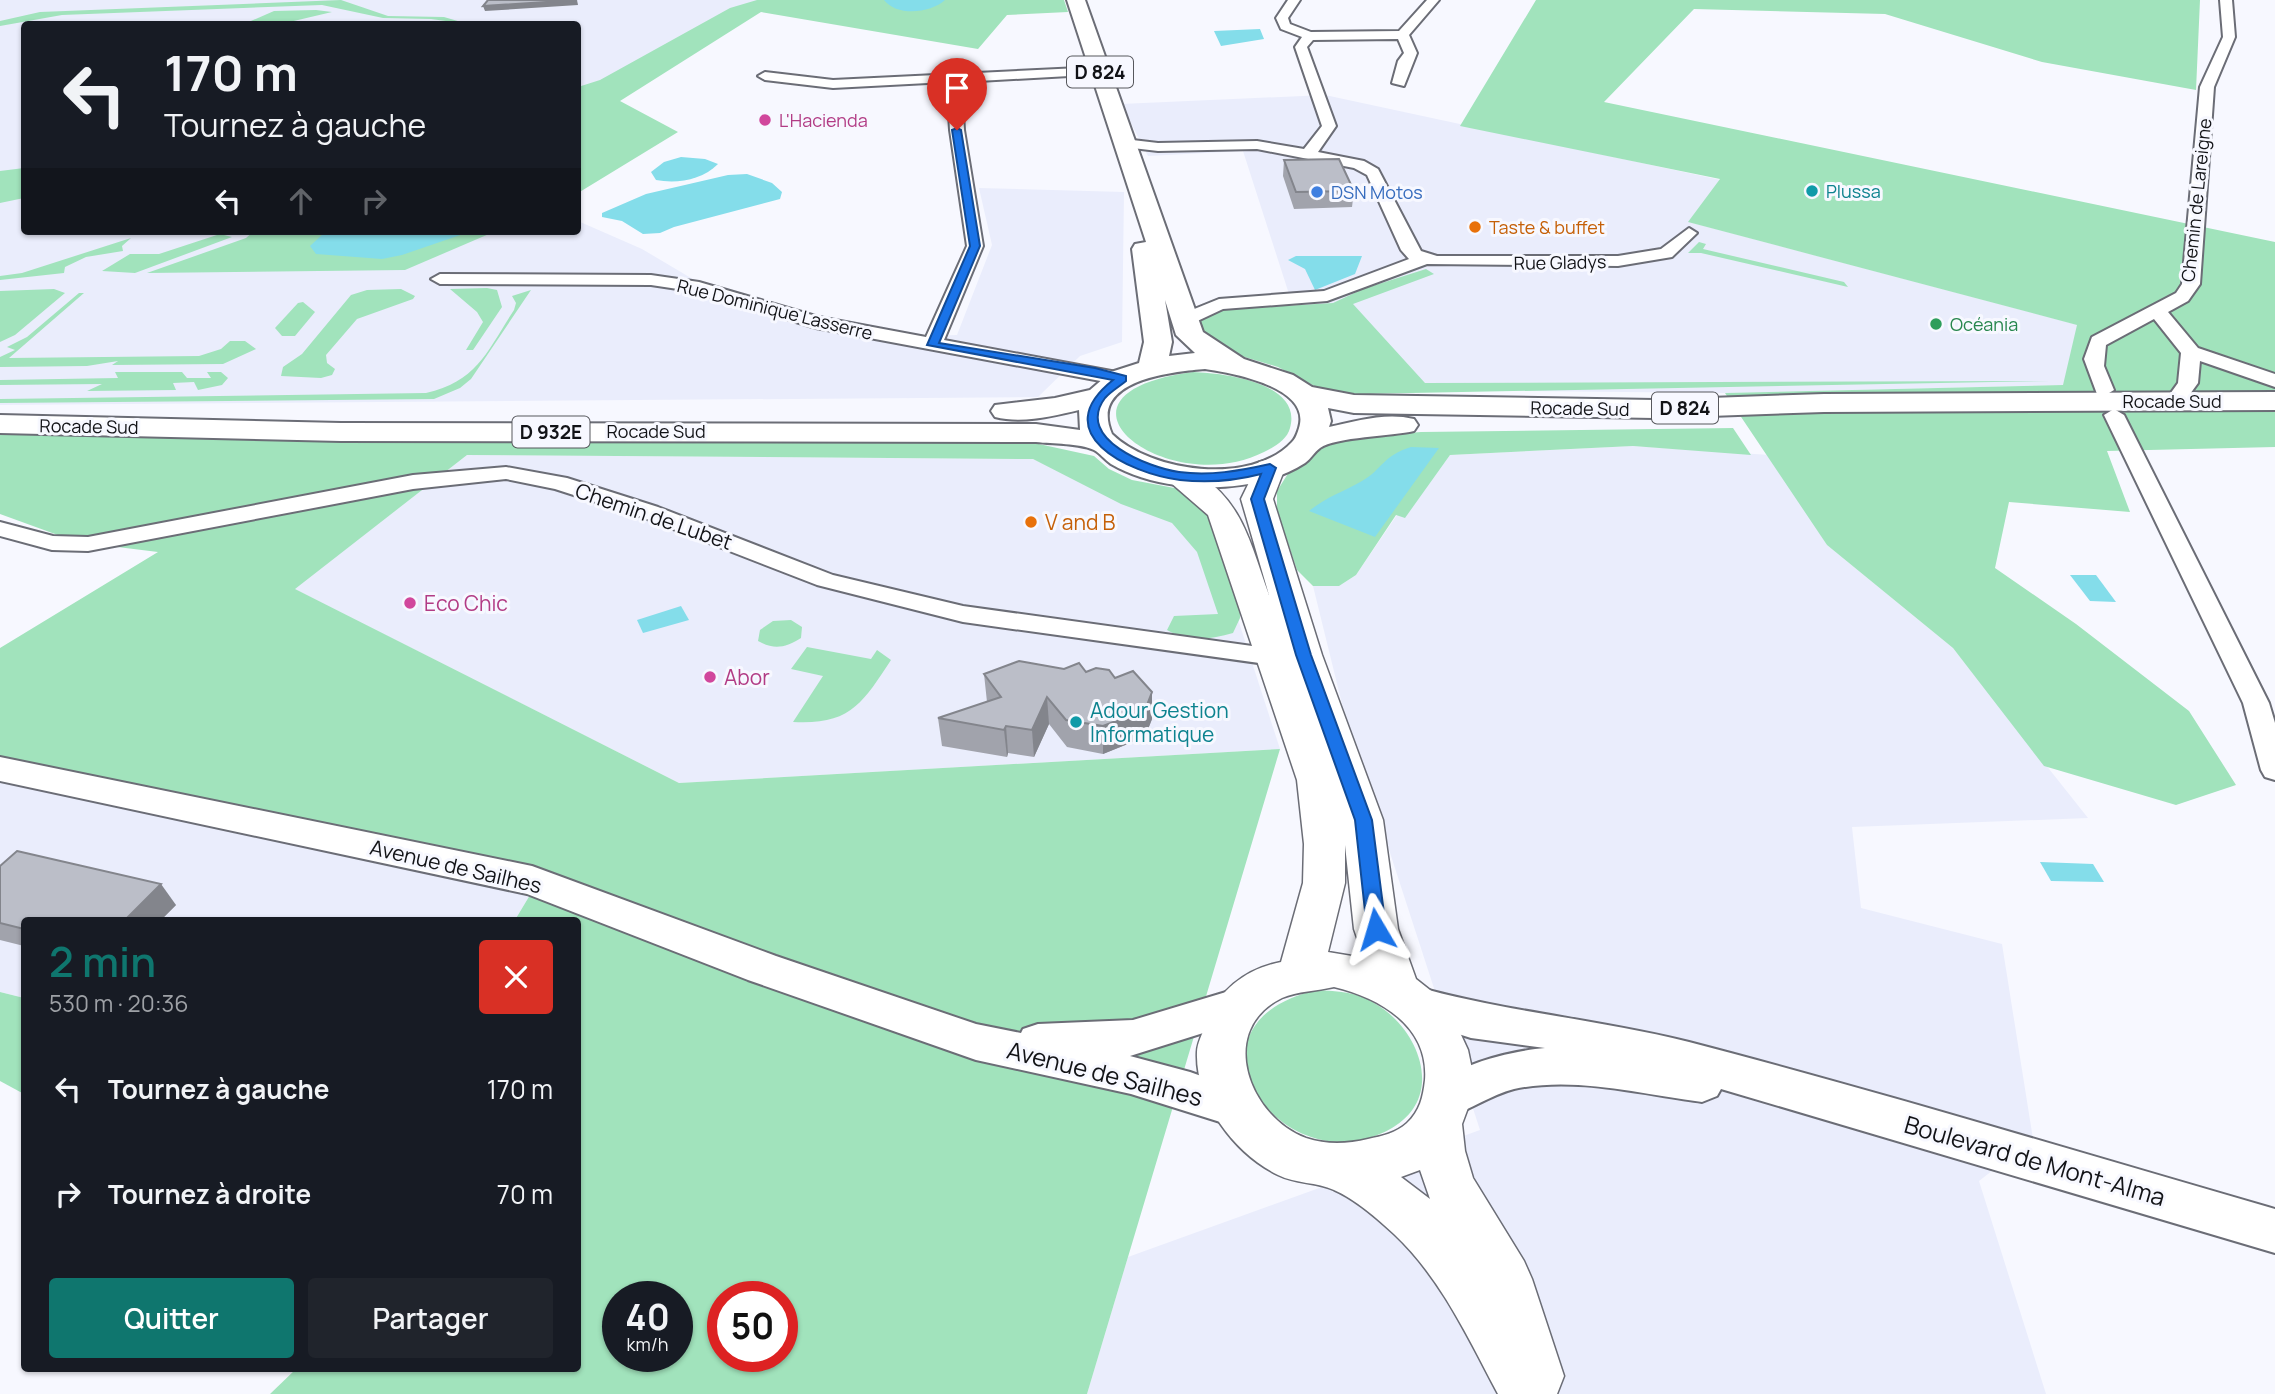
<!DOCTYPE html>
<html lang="fr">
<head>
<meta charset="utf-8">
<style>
  body { margin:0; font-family:Manrope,sans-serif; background:#20242c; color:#f1f3f6; height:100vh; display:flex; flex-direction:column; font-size:26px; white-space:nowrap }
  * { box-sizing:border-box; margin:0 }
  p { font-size:23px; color:#9ea1a6 }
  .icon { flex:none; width:38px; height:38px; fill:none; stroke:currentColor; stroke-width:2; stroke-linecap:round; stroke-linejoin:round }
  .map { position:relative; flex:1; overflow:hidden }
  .panel { position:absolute; left:21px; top:917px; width:560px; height:455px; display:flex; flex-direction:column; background:#171b24; border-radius:7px; box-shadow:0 2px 5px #0004 }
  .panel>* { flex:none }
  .top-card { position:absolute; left:21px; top:21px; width:560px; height:214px; border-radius:7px; box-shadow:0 2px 5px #0004; background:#171b24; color:#f1f3f6; overflow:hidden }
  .speed { position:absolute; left:602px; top:1281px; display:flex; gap:14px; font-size:35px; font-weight:700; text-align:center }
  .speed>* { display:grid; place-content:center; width:91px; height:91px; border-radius:50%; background:#171b24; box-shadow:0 2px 5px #0004; line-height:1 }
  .speed small { font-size:18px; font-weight:400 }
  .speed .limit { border:10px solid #d22; background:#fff; color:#111 }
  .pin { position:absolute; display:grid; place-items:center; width:60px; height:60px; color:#fff; margin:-72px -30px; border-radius:50% 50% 50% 0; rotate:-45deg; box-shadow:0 0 7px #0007 }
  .pin .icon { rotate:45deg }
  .me { position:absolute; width:77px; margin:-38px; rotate:353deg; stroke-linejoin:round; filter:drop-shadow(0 0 5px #0008) }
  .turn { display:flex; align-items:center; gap:24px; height:147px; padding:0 28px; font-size:32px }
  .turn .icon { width:91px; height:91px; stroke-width:2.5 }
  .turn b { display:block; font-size:49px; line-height:60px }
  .lanes { display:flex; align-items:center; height:66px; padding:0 28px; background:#0003; justify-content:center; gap:35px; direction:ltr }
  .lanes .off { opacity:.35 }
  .round { display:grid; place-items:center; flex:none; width:74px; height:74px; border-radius:7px; background:#20242c }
  .summary { display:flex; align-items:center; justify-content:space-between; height:119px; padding:0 28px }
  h1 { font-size:42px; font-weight:600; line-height:52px; color:#0f766e }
  .primary-button { display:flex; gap:14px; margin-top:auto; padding:14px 28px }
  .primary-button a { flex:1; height:80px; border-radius:7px; background:#0f766e; color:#fff; font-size:28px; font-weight:600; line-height:80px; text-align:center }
  .primary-button a+a { background:#20242c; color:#f1f3f6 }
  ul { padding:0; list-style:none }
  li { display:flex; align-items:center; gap:21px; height:105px; padding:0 28px }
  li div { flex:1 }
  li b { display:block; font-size:26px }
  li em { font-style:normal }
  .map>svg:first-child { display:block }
  .built { fill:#eaedfc }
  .green { fill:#a1e3bc; fill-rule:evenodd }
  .water { fill:#84ddea }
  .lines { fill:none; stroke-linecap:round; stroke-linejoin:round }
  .minor-casing { stroke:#6b6d76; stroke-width:4 }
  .tertiary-casing { stroke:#6b6d76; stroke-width:4 }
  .secondary-casing { stroke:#6b6d76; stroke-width:3 }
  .primary-casing { stroke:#6b6d76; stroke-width:4 }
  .minor { fill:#fff; fill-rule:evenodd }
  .tertiary { fill:#fff; fill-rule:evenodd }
  .secondary { fill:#fff; fill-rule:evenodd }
  .primary { fill:#fff; fill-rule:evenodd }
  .wall { fill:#a1a3ac }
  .shaded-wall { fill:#83858c }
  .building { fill:#bbbec8; stroke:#83858c; stroke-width:2 }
  .route { fill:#1a73e8; stroke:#114b97; stroke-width:2 }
  .hotel-dot { fill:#d1479c; stroke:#f7f8ff; stroke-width:2.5 }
  .culture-dot { fill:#0f9aa8; stroke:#f7f8ff; stroke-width:2.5 }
  .shop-dot { fill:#3f7fe0; stroke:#f7f8ff; stroke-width:2.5 }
  .food-dot { fill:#e8710a; stroke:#f7f8ff; stroke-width:2.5 }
  .leisure-dot { fill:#2e9e5b; stroke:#f7f8ff; stroke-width:2.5 }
  .labels { text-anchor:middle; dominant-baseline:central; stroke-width:6; stroke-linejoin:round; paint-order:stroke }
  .far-hotel-label { font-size:18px; fill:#b23c85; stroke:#f7f8ff; text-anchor:start }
  .far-culture-label { font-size:18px; fill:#0d838f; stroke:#f7f8ff; text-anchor:start }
  .far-shop-label { font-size:18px; fill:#366cbe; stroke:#f7f8ff; text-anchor:start }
  .far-street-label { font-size:18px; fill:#121317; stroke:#f7f8ff }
  .far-food-label { font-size:18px; fill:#c56008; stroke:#f7f8ff; text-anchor:start }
  .far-leisure-label { font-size:18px; fill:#27864d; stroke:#f7f8ff; text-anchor:start }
  .shield { fill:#f7f8ff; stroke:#57585d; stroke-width:2 }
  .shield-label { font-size:19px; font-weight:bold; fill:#121317 }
  .street-label { font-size:21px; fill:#121317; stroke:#f7f8ff }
  .food-label { font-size:21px; fill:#c56008; stroke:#f7f8ff; text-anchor:start }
  .hotel-label { font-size:21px; fill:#b23c85; stroke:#f7f8ff; text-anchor:start }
  .culture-label { font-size:21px; fill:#0d838f; stroke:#f7f8ff; text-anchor:start }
  .near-street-label { font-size:24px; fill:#121317; stroke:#f7f8ff }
</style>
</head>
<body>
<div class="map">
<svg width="2275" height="1394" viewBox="0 0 2275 1394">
  <rect width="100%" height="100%" fill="#f7f8ff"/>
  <g class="built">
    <polygon points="0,0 787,0 715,25 578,109 578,24 24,24 24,231 578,231 578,221 642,249 696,281 807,312 923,336 957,335 992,245 979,188 1124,192 1122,342 1080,356 1038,397 0,405"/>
    <polygon points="1325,95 1721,180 1689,222 2078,325 2064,385 1725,393 1420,390 1289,294 1243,151 1148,156 1121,104"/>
    <polygon points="1633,446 1770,455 1827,545 1953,648 2088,818 1852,827 1861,908 2002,944 2033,1139 1979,1181 2046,1394 1087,1394 1128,1257 1480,1130 1343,708 1313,586 1339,586 1356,575 1397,515 1405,517 1450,455"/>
    <polygon points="467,455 1033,459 1211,536 1280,749 679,783 294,589"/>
    <polygon points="0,776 31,785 530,895 515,920 24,920 24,998 0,992"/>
  </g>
  <g class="green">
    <polygon points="341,0 388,16 444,17 468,24 431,19 383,18 322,5 62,15 0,26 0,21 40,12"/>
    <polygon points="757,0 1064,0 1068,12 1007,15 978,49 761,12 620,101 678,132 578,193 578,87 600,80 730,8"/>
    <polygon points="1536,0 2200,0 2196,90 2042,62 1885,14 1694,9 1604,102 2275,242 2275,447 2107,451 2130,512 2009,502 1995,568 2076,624 2189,711 2236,785 2176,805 2044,766 1953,648 1827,545 1725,393 2063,385 2077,325 1688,222 1720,179 1460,126"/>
    <polygon points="316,10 332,12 281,24 244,24 274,11"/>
    <polygon points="24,168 24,198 0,203 0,171"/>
    <polygon points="254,231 496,231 405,270 147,273 246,238"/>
    <polygon points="220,234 232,237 135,273 102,271 130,254 159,254"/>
    <polygon points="131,238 122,246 123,251 86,257 65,267 64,273 0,280 0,276 22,273"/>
    <polygon points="1699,242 1706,244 1703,249 1844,282 1848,287 1701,253 1688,253"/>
    <polygon points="1426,269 1434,274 1353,304 1425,383 2050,381 1359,394 1326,392 1278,367 1238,355 1195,327 1197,318 1218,310 1333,303 1363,289"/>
    <polygon points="487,288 497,290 502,307 473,350 466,350 483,322 477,312 450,289"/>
    <polygon points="54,289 65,293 15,335 0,342 0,291"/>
    <polygon points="401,289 415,296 413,299 357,319 326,355 327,363 335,369 332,375 321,378 281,376 283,367 302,354 351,295 367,290"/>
    <path d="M531 290 471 379 460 388 434 399 0 403V399L426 393C478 381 487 351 514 310L516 303 512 296Z"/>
    <polygon points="79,293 84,293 9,358 199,356 221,349 230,341 245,341 256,349 223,364 112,365 118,361 87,366 0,367 0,357 15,350 7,347 27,337"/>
    <polygon points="303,302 315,312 295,336 282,336 275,328 298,303"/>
    <polygon points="115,372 182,372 187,378 211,378 207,372 221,372 228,378 222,385 198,390 194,382 173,383 176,390 87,391 102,384 0,385 0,380 118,378"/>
    <path d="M1193 372C1222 373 1303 382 1290 428 1287 440 1274 447 1264 452 1167 501 1027 394 1193 372Z"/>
    <polygon points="1733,428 1751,455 1633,446 1450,455 1405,518 1396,515 1356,575 1339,586 1313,586 1297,570 1277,510 1277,491 1289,472 1324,445 1345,438 1421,432"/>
    <path d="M0 431 1025 441 1094 456 1109 469 1132 480 1185 490 1207 510 1240 609V618L1233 633C1209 640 1189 642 1167 630L1174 616 1218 614 1197 552 1172 523 1121 504 1033 459 467 455 295 589 679 783 1280 749 1087 1394H270L296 1369 578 1368V920H515L530 895 0 776V648L158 552 77 542 0 514ZM618 1297H677V1356H618ZM723 1297H782V1356H723Z"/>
    <path d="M791 620 802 627 801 638C785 648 774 650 758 641L760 630 773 621Z"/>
    <path d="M807 647 871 659 877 650 891 660C862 704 850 725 793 722L823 676 791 669Z"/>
    <path d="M1318 990C1337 991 1357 992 1374 1003 1418 1027 1447 1096 1392 1128 1283 1191 1166 1023 1318 990Z"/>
    <polygon points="0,992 24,998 24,1094 0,1081"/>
  </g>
  <g class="water">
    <path d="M884 0H945C931 13 897 17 884 0Z"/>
    <polygon points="1260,29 1264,39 1221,46 1214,31"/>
    <path d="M681 157 705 159 718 164C702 180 677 184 656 180L651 172 664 162Z"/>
    <polygon points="747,174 772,183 782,192 780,199 674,227 660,233 643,234 622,221 602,217 602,213 646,194 728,175"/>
    <polygon points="331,231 472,231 402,255 382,259 316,254 310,246 323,234"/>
    <polygon points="1296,256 1362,256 1355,274 1315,290 1305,269 1288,260"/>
    <path d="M1411 447 1439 448 1375 537 1309 511C1326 497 1343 492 1362 481 1383 469 1382 456 1411 447Z"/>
    <polygon points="2070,575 2096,575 2116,602 2090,601"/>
    <polygon points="681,606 689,620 643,633 637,620"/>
    <polygon points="2040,862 2093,864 2104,882 2051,881"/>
  </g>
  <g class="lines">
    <defs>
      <g id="minor">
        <polygon points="1288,0 1300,0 1288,18 1290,24 1311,32 1399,31 1427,0 1439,0 1409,35 1417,53 1404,86 1392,83 1398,61 1404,53 1398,39 1313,40 1307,47 1336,126 1318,152 1364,161 1378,169 1421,251 1437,256 1618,256 1661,249 1689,228 1697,233 1672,257 1618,266 1427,264 1327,301 1223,309 1191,324 1177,324 1175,320 1177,316 1219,299 1324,291 1409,259 1401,250 1367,175 1354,168 1257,149 1158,151 1124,147 1117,143 1124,139 1158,143 1257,141 1304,149 1322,126 1295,47 1302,37 1281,29 1276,18"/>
        <polygon points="2220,0 2232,0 2235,37 2214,87 2200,284 2188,301 2168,312 2198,348 2275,374 2275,387 2200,361 2198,383 2182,405 2168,405 2165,401 2178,383 2181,353 2154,319 2106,345 2104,366 2114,390 2104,396 2097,394 2084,359 2092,337 2176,293 2182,284 2200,87 2223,37"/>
        <polygon points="1100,67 1107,71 1105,74 961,82 964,130 983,246 944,340 1122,373 1132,379 1129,383 1122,385 816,328 691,291 651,285 440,284 431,279 440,274 651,275 699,282 819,317 926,337 967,246 950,130 947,82 833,88 765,80 758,76 765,72 833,80"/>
        <polygon points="2114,409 2124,415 2269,703 2275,723 2275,780 2265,777 2261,770 2243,703 2104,415"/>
        <polygon points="506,467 567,478 658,507 833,575 963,606 1273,649 1300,650 1304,656 1300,662 1273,665 963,622 817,585 642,517 555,489 506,479 413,489 88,551 52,550 0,536 0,522 53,536 88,537 413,475"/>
      </g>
      <g id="tertiary">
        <polygon points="0,757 532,866 776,956 976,1024 1021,1033 1023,1029 1038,1024 1133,1020 1236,989 1251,994 1257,1006 1251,1018 1130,1056 1190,1072 1249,1093 1255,1107 1249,1121 1233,1126 1131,1094 976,1060 748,980 527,894 0,781"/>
        <path d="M1414 986C1504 1012 1598 1019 1689 1042 1885 1093 2080 1153 2275 1209V1253L1721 1089 1717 1096 1702 1102C1640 1094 1575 1076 1514 1089 1491 1095 1471 1109 1449 1117L1434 1112 1427 1098C1442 1066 1511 1051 1545 1048L1471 1038 1399 1015 1393 1003 1399 991Z"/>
      </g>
      <path id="secondary" d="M1270 459 1281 462 1285 468 1273 499 1322 655 1383 820 1398 929 1416 979 1435 994 1451 1013 1468 1050 1473 1074 1472 1097 1462 1124 1465 1151 1473 1178 1524 1261 1532 1279 1564 1376 1557 1394H1498C1468 1338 1441 1278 1394 1234 1377 1218 1355 1199 1334 1190 1317 1182 1296 1184 1278 1175 1235 1154 1195 1102 1197 1052 1197 1044 1202 1034 1205 1027 1216 992 1245 969 1281 962L1303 883 1304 844 1297 780 1208 515 1163 476 1167 470C1182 466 1190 470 1203 478 1244 504 1253 552 1269 595L1241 499 1259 462ZM1345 845 1354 929 1364 958 1328 952 1345 883ZM1334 987C1380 998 1429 1026 1425 1080 1423 1097 1420 1111 1407 1123 1396 1133 1382 1136 1368 1139 1347 1144 1327 1145 1306 1138 1249 1117 1216 1030 1282 998 1297 991 1318 991 1334 987ZM1420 1170 1430 1199 1401 1177Z"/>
      <path id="primary" d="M1067 0H1085L1203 332 1244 359 1293 375 1312 387 1354 395 1654 400 1824 394 2275 392V410L1824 412 1654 418 1354 413 1328 408 1331 421 1329 427C1357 421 1386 412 1414 419L1418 425 1414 431C1393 436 1335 437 1320 448 1314 452 1311 459 1305 463 1270 486 1216 491 1176 485 1153 482 1130 475 1111 464 1105 460 1100 453 1094 450 1079 443 1053 444 1036 442L341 441 0 433V415L341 423 1036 424 1080 430 1079 410C1054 416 1022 424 995 417L991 411 995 405 1055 398 1090 390 1111 372 1139 363 1144 342 1132 249 1135 244 1146 242ZM1165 300 1176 335 1195 353 1169 356 1172 342ZM1205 369C1232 373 1312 387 1299 428 1297 434 1296 438 1292 442 1251 486 1151 472 1112 434 1088 380 1171 372 1205 369Z"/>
    </defs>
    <use href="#minor" class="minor-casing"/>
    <use href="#tertiary" class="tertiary-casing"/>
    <use href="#secondary" class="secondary-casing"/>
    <use href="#primary" class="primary-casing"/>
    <use href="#minor" class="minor"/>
    <use href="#tertiary" class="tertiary"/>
    <use href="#secondary" class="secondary"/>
    <use href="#primary" class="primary"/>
  </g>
  <g class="wall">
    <polygon points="1284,160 1354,191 1352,207 1294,209 1283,176"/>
    <polygon points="1086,672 1115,678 1152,692 1152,719 1145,737 1103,754 1067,747 1049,724 1034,757 1008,753 1007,757 942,746 938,718 987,702 984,674"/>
    <polygon points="0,866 176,905 161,920 24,920 24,946 0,940"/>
  </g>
  <g class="shaded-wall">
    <polygon points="577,0 578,5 485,11 483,6"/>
    <polygon points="1152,692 1152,719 1145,737 1103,754 1103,726"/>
    <polygon points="1047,697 1049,724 1034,757 1032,730"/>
    <polygon points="1006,726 1008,753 1007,757 1004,730"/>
    <polygon points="161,884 176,905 161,920 125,920"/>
  </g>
  <g class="building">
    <polygon points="488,0 577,0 483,6"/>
    <polygon points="1339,159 1354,191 1296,192 1284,160"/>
    <polygon points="1019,661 1064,669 1079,663 1086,672 1096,668 1109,670 1115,678 1133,671 1152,692 1145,710 1103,726 1066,720 1047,697 1032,730 1006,726 1004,730 938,718 1001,697 984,674"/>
    <polygon points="17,851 161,884 125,920 24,920 24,929 0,923 0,866"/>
  </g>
  <path class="route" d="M957 128 961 130 980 246 939 343 1095 368 1126 376V381C1120 386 1110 392 1105 398 1074 439 1150 468 1179 472 1210 476 1239 471 1270 464L1276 468 1264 499 1311 655 1372 820 1386 929 1383 934H1370L1367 929 1355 820 1296 655 1251 499 1261 474C1234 481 1207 483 1180 480 1127 473 1046 433 1113 380L927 345 970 246 952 130Z"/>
  <g class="hotel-dot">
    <circle cx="765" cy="120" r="7"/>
    <circle cx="410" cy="603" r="7"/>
    <circle cx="710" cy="677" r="7"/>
  </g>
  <g class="culture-dot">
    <circle cx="1812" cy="191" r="7"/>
    <circle cx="1076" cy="722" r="7"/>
  </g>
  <circle class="shop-dot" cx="1317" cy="192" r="7"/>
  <g class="food-dot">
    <circle cx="1475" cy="227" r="7"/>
    <circle cx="1031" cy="522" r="7"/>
  </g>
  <circle class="leisure-dot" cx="1936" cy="324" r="7"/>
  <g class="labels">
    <g class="far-hotel-label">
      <text x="779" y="120">L'Hacienda</text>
    </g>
    <g class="far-culture-label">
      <text x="1826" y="191">Plussa</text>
    </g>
    <g class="far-shop-label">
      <text x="1331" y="192">DSN Motos</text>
    </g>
    <g class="far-street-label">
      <text transform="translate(2196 200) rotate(-84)">Chemin de Lareigne</text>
      <text transform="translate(1560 262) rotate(-1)">Rue Gladys</text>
      <text transform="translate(775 309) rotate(14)">Rue Dominique Lasserre</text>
      <text x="2172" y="401">Rocade Sud</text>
      <text transform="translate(1580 408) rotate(1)">Rocade Sud</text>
      <text transform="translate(89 426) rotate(1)">Rocade Sud</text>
      <text x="656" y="431">Rocade Sud</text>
    </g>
    <g class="far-food-label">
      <text x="1489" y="227">Taste &amp; buffet</text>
    </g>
    <g class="far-leisure-label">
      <text x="1950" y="324">Océania</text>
    </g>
    <g class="shield">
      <rect x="1067" y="56.5" width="66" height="31" rx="5"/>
      <rect x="1652" y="392.5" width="66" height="31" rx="5"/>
      <rect x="512.5" y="416.5" width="77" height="31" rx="5"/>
    </g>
    <g class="shield-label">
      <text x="1100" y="72">D 824</text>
      <text x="1685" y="408">D 824</text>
      <text x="551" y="432">D 932E</text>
    </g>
    <g class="street-label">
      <text transform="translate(654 516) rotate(19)">Chemin de Lubet</text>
      <text transform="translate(456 866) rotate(13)">Avenue de Sailhes</text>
    </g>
    <g class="food-label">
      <text x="1045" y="522">V and B</text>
    </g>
    <g class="hotel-label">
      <text x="424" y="603">Eco Chic</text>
      <text x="724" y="677">Abor</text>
    </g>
    <g class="culture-label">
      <text x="1090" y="710">Adour Gestion<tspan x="1090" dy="24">Informatique</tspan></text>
    </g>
    <g class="near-street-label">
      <text transform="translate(1105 1073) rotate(14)">Avenue de Sailhes</text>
      <text transform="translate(2035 1160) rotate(16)">Boulevard de Mont-Alma</text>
    </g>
  </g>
</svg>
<div class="speed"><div>40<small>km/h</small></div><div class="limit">50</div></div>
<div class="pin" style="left:957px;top:130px;background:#d93025"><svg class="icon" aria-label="arrive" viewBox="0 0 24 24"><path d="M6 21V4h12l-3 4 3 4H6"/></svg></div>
<svg class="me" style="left:1376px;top:929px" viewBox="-20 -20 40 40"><path d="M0-17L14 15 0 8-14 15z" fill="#1a73e8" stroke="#fff" stroke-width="4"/></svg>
<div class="top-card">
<div class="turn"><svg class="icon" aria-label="left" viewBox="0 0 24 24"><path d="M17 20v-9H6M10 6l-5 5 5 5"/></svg><div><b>170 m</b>Tournez à gauche</div></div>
<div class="lanes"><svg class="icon" aria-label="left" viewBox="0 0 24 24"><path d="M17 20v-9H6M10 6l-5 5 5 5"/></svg><svg class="icon off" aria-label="ahead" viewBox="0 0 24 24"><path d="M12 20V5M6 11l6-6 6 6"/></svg><svg class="icon off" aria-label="right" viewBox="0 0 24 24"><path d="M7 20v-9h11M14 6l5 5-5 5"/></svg></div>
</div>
<section class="panel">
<div class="summary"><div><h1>2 min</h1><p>530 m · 20:36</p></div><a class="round" style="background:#d93025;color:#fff"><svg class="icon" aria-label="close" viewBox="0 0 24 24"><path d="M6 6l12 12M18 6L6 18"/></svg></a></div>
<ul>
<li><svg class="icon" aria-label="left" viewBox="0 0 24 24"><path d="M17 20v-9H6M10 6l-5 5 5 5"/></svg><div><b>Tournez à gauche</b></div><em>170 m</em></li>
<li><svg class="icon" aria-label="right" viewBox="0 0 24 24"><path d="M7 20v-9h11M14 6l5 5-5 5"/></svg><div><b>Tournez à droite</b></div><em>70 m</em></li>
</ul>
<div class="primary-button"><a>Quitter</a><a>Partager</a></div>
</section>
</div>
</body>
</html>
